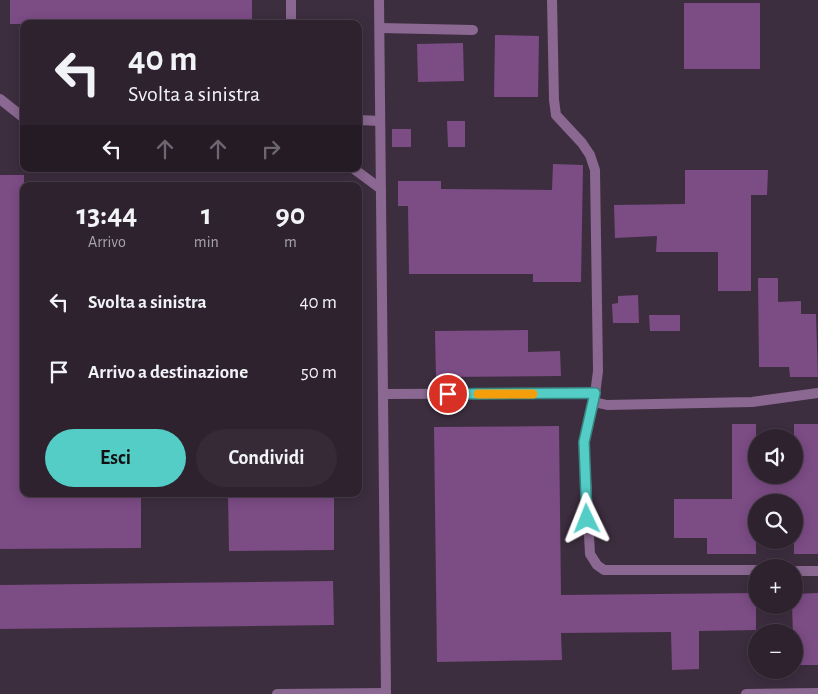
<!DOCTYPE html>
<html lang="it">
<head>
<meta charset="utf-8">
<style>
  body { margin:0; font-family:"Alegreya Sans",sans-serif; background:#362a37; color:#f1f3f6; height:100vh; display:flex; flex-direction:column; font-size:19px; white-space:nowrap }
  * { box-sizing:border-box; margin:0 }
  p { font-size:16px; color:#a7a4aa }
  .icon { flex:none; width:28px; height:28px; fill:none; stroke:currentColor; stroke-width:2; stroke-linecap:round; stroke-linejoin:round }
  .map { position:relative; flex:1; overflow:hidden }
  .panel { position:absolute; left:20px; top:182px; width:342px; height:315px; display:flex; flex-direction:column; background:#2e222f; border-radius:10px; box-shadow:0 2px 12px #0003,0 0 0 1px #493f4b }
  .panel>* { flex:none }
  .guide { position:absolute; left:20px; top:20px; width:342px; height:152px; border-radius:10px; box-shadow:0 2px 12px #0003,0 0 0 1px #493f4b; background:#2e222f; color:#f1f3f6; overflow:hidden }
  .buttons { position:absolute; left:748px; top:429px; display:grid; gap:10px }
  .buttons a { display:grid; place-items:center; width:55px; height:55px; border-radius:50%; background:#2e222f; box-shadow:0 2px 12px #0003,0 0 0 1px #493f4b; font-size:25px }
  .pin { position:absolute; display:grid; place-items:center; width:42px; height:42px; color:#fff; margin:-21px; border:2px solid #fff; border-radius:50%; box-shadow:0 1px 5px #0007 }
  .me { position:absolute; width:55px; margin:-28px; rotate:358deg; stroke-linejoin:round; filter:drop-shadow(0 0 4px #0008) }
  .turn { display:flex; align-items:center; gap:18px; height:105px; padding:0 25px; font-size:22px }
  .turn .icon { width:65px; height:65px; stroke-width:2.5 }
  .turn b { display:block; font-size:35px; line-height:42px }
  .lanes { display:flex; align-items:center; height:48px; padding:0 25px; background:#0003; justify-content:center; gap:25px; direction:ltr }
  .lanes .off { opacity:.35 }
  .eta { display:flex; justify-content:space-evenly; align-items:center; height:85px; text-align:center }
  .eta b { font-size:30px; font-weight:700; line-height:35px }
  .primary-button { display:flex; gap:10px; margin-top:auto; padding:10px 25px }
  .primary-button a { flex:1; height:58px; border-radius:30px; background:#54cdc7; color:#111; font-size:20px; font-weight:700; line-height:58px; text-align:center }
  .primary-button a+a { background:#362a37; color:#f1f3f6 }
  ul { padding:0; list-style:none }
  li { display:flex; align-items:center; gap:15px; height:70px; padding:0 25px }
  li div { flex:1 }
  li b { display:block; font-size:19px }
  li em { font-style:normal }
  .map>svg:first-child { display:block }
  .building { fill:#7c4c85 }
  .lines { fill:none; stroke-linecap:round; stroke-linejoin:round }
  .lane { stroke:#8a6891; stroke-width:10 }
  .route-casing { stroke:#378581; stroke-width:12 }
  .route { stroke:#54cdc7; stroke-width:9 }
  .slow { stroke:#f59e0b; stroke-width:9 }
</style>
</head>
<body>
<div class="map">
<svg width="818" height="694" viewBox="0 0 818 694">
  <rect width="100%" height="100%" fill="#3d2e3f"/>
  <g class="building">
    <rect x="10" y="0" width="242" height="24"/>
    <rect x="684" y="3" width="76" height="66"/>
    <polygon points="495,35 539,36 538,97 494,97"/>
    <polygon points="463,43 464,81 418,82 417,44"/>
    <polygon points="447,121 465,121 465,147 448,147"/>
    <rect x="392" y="129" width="19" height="18"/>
    <polygon points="553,164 583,165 581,282 533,282 533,274 409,274 408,206 398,206 398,181 441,181 441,189 552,190"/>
    <polygon points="685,170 768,170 767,195 751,195 751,291 718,291 718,252 656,252 657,236 615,238 614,205 685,204"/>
    <polygon points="0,175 24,175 24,494 141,494 141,548 0,549"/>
    <polygon points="758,278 778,278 778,302 801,301 801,314 816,314 818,377 790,377 789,367 759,367"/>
    <polygon points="638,295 639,323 613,323 612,304 618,303 618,296"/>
    <polygon points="649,315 680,315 680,331 650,331"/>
    <polygon points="528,330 528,352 560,351 561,376 436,377 435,331"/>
    <polygon points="732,424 756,424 756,475 794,475 794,424 818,424 818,554 794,554 794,502 756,502 756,554 707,554 707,538 674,538 674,499 732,499"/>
    <polygon points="559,426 561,595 756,593 756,630 699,631 699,669 672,670 671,632 561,633 562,660 437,662 434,427"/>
    <polygon points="228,494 334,494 334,550 229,551"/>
    <polygon points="333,581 334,625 0,629 0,585"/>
    <polygon points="818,593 818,665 794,665 792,605 794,605 794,594"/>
  </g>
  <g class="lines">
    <g class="lane">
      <polyline points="291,0 291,24"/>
      <polyline points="379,0 386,694"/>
      <polyline points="552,0 554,100 556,115 582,143 590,155 595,170 598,371 594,402 584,442 590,554 597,565 604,570 756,570"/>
      <polyline points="380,28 473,30"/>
      <polyline points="0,99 24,118"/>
      <polyline points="359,120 380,121"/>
      <polyline points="354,169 381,189"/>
      <polyline points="383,394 595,393"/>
      <polyline points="594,402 607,405 752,402 818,393"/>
      <polyline points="794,571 818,571"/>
      <polyline points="277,694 386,693"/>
      <polyline points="746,694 818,693"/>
    </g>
  </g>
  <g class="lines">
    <defs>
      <polyline id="route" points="448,394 595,393 584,442 587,519"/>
    </defs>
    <use href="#route" class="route-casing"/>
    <use href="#route" class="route"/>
    <polyline class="slow" points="478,394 533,394"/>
  </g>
</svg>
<div class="buttons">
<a><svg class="icon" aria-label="sound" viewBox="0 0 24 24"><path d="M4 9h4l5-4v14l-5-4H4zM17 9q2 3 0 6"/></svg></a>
<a><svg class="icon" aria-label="search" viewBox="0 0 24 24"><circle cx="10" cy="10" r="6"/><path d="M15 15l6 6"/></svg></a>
<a>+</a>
<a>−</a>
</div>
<div class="pin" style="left:448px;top:394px;background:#d93025"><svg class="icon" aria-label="arrive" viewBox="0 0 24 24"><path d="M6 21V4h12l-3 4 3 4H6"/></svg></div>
<svg class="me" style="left:587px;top:519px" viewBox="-20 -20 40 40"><path d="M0-17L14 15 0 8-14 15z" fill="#54cdc7" stroke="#fff" stroke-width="4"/></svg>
<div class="guide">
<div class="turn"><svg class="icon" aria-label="left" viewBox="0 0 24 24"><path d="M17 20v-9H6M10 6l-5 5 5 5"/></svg><div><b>40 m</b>Svolta a sinistra</div></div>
<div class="lanes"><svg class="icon" aria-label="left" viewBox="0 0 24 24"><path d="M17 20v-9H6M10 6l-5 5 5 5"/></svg><svg class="icon off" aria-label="ahead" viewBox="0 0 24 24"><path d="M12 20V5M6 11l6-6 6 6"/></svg><svg class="icon off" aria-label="ahead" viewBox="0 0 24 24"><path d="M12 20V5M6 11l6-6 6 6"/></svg><svg class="icon off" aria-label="right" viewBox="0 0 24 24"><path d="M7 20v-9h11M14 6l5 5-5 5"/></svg></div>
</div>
<section class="panel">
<div class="eta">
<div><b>13:44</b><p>Arrivo</p></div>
<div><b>1</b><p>min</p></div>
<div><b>90</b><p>m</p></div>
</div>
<ul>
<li><svg class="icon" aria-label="left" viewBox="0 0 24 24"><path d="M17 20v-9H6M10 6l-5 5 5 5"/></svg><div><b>Svolta a sinistra</b></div><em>40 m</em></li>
<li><svg class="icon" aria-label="arrive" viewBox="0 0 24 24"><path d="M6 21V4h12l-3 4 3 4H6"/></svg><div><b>Arrivo a destinazione</b></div><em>50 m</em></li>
</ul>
<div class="primary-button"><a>Esci</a><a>Condividi</a></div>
</section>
</div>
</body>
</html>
